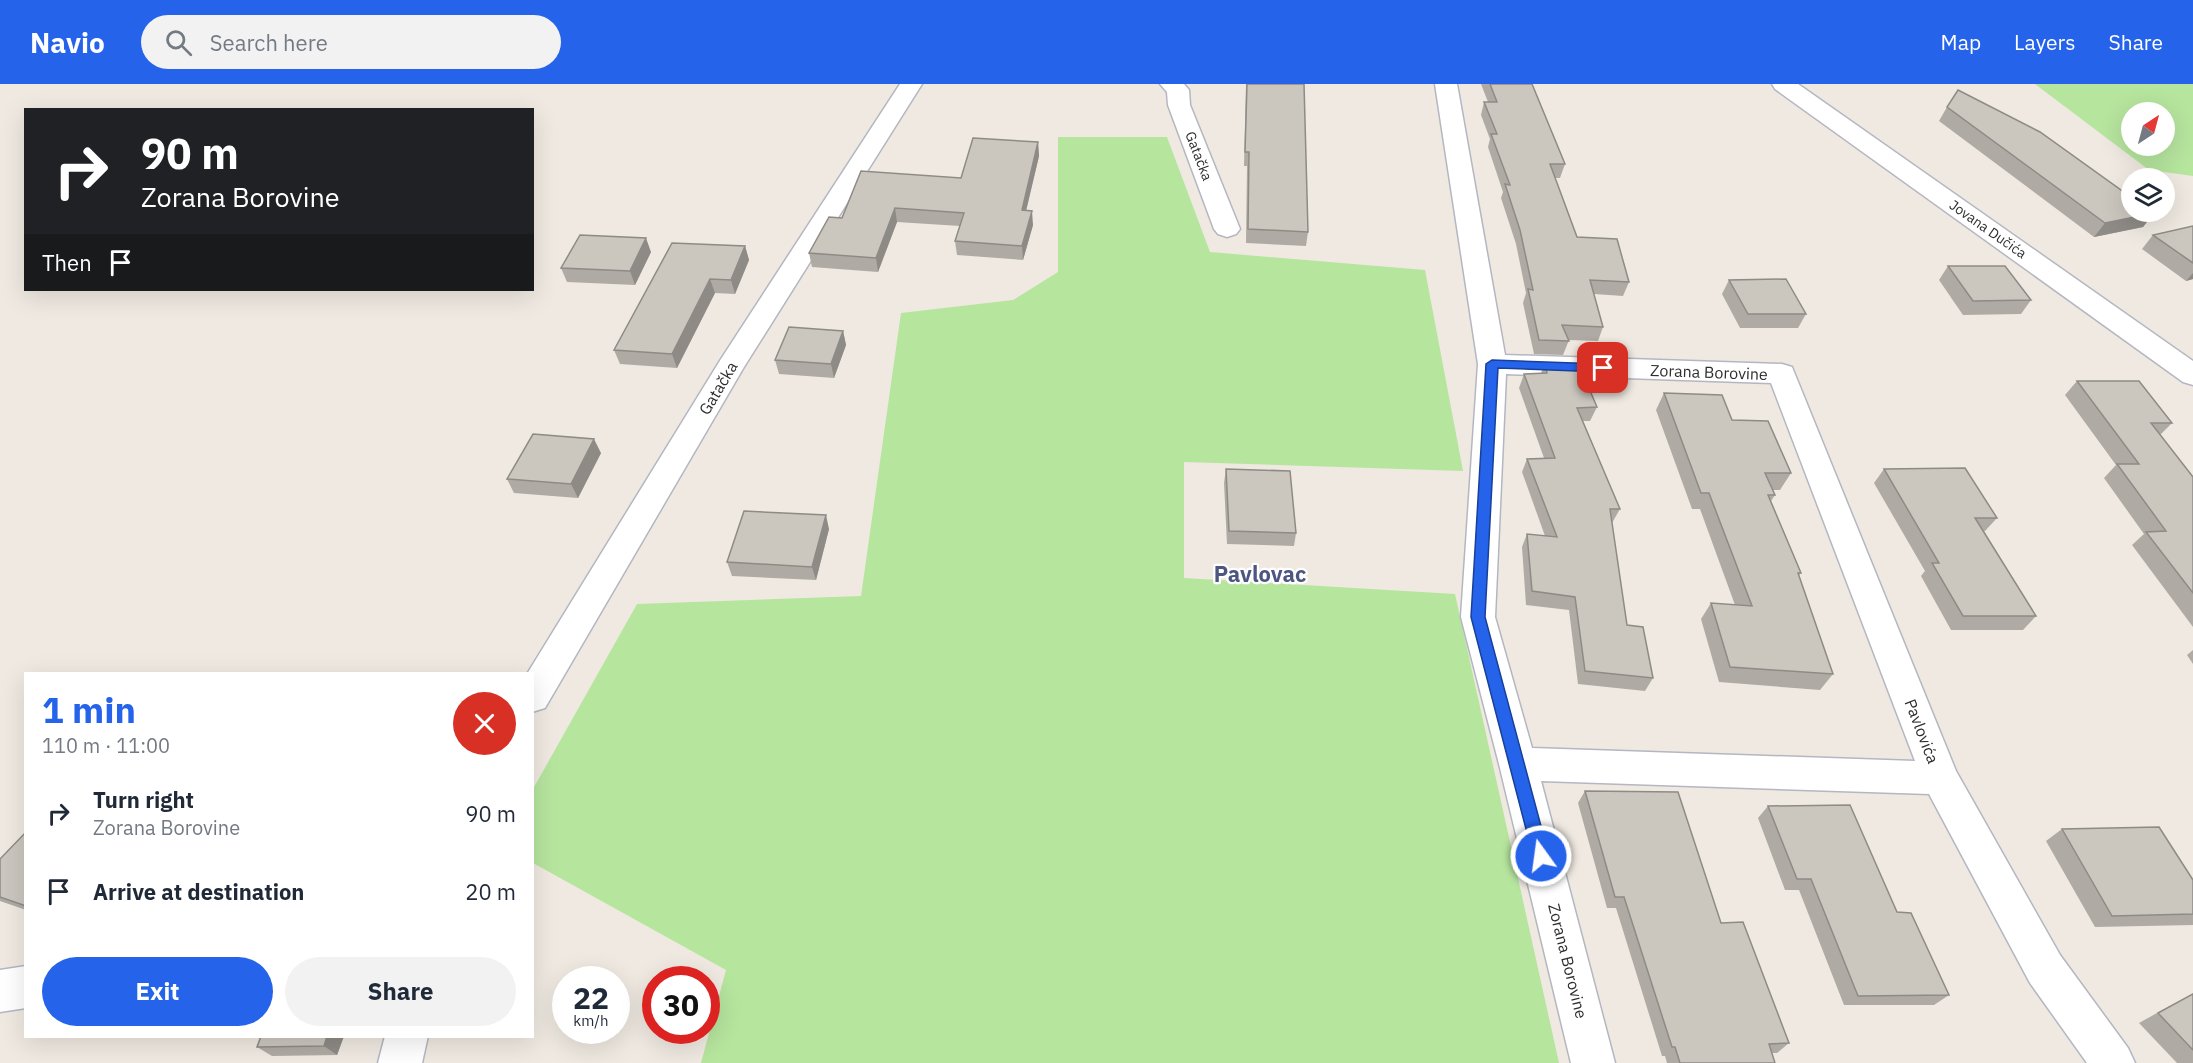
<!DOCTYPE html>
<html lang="en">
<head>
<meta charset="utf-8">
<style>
  body { margin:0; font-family:"IBM Plex Sans",sans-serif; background:#f2f2f3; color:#1f2937; height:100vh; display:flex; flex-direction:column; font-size:22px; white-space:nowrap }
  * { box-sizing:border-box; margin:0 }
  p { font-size:20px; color:#747a83 }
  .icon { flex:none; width:33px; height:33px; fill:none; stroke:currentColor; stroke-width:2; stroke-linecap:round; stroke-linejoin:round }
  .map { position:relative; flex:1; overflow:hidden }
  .details { position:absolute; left:24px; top:588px; width:510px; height:366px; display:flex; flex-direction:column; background:#fff; border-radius:0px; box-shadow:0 6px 24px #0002 }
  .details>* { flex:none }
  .banner { position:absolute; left:24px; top:24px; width:510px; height:183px; border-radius:0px; box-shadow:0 6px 24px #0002; background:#202124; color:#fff; overflow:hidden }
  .needle { width:39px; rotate:36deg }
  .buttons { position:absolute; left:2121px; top:18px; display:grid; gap:12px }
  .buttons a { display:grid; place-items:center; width:54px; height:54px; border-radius:50%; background:#fff; box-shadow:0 6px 24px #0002; font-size:30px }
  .speed { position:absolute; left:552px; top:882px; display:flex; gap:12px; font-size:30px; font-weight:700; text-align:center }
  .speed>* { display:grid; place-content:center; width:78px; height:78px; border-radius:50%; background:#fff; box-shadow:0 6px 24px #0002; line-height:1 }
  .speed small { font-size:15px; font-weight:400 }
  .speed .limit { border:9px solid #d22; background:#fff; color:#111 }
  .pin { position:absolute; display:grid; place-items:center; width:51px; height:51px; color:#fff; margin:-26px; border-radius:12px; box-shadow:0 3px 9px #0006 }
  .me { position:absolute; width:66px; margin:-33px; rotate:346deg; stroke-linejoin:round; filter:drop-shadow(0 0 4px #0008) }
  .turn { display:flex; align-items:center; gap:21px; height:126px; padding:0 18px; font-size:27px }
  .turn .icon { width:78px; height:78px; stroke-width:2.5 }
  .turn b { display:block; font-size:42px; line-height:51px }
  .then { display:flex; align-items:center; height:57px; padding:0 18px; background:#0003; gap:12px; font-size:22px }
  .round { display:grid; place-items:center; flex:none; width:63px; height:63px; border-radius:32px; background:#f2f2f3 }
  .summary { display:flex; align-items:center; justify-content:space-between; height:102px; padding:0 18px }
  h1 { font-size:36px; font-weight:700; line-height:45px; color:#2563eb }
  .button { display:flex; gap:12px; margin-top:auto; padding:12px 18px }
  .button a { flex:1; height:69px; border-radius:36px; background:#2563eb; color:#fff; font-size:24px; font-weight:700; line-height:69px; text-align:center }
  .button a+a { background:#f2f2f3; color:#1f2937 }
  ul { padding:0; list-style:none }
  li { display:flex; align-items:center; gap:18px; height:78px; padding:0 18px }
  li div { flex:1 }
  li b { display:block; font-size:22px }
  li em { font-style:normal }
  header { display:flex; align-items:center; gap:36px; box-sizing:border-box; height:84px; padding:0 30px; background:#2563eb; color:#fff }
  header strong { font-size:28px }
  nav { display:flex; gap:33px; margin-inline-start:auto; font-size:21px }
  .search { width:420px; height:54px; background:#f2f2f3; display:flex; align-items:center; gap:15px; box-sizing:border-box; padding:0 21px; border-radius:33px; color:#747a83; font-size:22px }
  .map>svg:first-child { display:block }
  .green { fill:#b6e59e; fill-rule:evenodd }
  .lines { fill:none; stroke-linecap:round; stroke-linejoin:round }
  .street-casing { stroke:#b4b7c1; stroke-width:3 }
  .secondary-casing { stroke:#b4b7c1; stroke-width:3 }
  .street { fill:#fff; fill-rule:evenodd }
  .secondary { fill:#fff; fill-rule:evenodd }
  .wall { fill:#afaba4 }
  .shaded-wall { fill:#8e8b86 }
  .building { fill:#cbc7bf; stroke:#8e8b86; stroke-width:1.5 }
  .route { fill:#2563eb; stroke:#184099; stroke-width:1.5 }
  .labels { text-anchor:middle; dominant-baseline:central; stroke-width:4.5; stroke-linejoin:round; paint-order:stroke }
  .far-street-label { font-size:14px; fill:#2e2e2e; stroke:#fff }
  .street-label { font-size:16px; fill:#2e2e2e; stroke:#fff }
  .district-label { font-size:22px; font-weight:bold; fill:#4d5680; stroke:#fff }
</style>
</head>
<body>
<header>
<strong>Navio</strong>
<div class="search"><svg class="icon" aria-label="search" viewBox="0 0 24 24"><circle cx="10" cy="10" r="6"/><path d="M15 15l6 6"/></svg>Search here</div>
<nav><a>Map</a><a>Layers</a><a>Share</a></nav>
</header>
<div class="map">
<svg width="2193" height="979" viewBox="0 0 2193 979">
  <rect width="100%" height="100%" fill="#efe9e1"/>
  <g class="green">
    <path d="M2035 0H2193V92L2149 86ZM2132 28H2164V62H2132Z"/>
    <polygon points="1058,53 1167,53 1210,168 1425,186 1463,387 1184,378 1184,494 1455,510 1559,979 701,979 726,886 533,779 533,705 637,520 861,512 901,229 1013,216 1058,188"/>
  </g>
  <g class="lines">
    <defs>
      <g id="street">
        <polygon points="900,0 922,0 744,283 545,624 532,628 532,590 527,590 721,275"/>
        <polygon points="1160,0 1184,0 1189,6 1190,21 1240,145 1236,150 1227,153 1218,150 1214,145 1168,21 1167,8"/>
        <path d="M1435 0H1457L1505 271 1782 280 1792 283 1956 687 2060 871 2128 964 2135 979H2087L2030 899 1929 710 1541 697 1615 979H1571L1499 680 1461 533 1478 280ZM1506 290 1771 299 1915 677 1532 664 1495 533Z"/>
        <polygon points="26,882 26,924 0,928 0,886"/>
        <polygon points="385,952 428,952 422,979 378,979"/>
      </g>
      <polygon id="secondary" points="1772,0 1798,0 2193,277 2193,301 2183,298 1775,5"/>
    </defs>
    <use href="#street" class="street-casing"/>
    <use href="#secondary" class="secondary-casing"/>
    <use href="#street" class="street"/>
    <use href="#secondary" class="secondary"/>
  </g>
  <g class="wall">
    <polygon points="1246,0 1304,0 1308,148 1306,162 1246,159 1247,82 1244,82"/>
    <polygon points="1481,0 1532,0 1565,80 1560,94 1555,94 1577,153 1629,198 1623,212 1594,210 1603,243 1598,257 1569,256 1563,271 1534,270 1523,219 1526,209 1516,160 1501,114 1503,108 1488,63 1490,55 1481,31 1484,18 1488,18"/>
    <polygon points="1947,23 2154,129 2143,143 2094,153 1939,37"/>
    <polygon points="1038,58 1039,72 1026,126 1033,141 1023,176 957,171 955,157 960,142 897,138 878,188 812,183 809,169 842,134 961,94"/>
    <polygon points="2193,142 2193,195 2186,197 2142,165 2153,151"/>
    <polygon points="745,162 749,176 735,210 715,209 677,284 620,280 614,266"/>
    <polygon points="651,168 635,201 567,198 561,184"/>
    <polygon points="1948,182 2031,216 2021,230 1963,231 1939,196"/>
    <polygon points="1729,196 1806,230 1798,244 1740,244 1722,210"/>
    <polygon points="843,247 846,261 834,294 779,290 775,276"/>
    <polygon points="1545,279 1597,323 1590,337 1583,337 1620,425 1612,439 1627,541 1653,594 1645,607 1578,600 1569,526 1526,521 1522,463 1527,450 1545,452 1522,388 1527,375 1544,374 1519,304 1524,290 1541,289"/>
    <polygon points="2077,297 2172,339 2160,351 2193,393 2193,543 2132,461 2144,450 2104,394 2116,381 2065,311"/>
    <polygon points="1664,309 1732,336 1791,389 1780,406 1772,406 1775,411 1771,417 1801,489 1799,491 1833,590 1820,606 1719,598 1701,535 1711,519 1735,521 1700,425 1692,425 1656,326"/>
    <polygon points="601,369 578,414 514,409 507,395"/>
    <polygon points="1226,385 1296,449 1294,462 1227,460 1224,399"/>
    <polygon points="1884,385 1997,434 1985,447 1984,447 2036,532 2023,546 1951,546 1921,492 1925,487 1874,399"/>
    <polygon points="829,445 816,496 732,492 727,478"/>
    <polygon points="2193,566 2193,580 2187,571"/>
    <polygon points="1585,707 1721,839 1789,959 1777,969 1772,969 1775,979 1667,979 1665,972 1662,972 1616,824 1607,824 1578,719"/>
    <polygon points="1768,722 1949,911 1934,921 1844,921 1799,806 1785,806 1758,734"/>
    <polygon points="2062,745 2193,796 2193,841 2095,843 2046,757"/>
    <polygon points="26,748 26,826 0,817 0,775"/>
    <polygon points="2193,909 2193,979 2177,979 2139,939"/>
    <polygon points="344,952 337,971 272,972 257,963"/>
  </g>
  <g class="shaded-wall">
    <polygon points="1038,58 1039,72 1023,140 1022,126"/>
    <polygon points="895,124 897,138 878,188 876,174"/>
    <polygon points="1032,127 1033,141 1023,176 1022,162"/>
    <polygon points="2154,129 2143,143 2094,153 2105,139"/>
    <polygon points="646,154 651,168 635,201 630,187"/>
    <polygon points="745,162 749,176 735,210 731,196"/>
    <polygon points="2193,189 2193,195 2186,197"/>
    <polygon points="710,195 715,209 677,284 672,270"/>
    <polygon points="843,247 846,261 834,294 831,280"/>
    <polygon points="594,355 601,369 578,414 571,400"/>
    <polygon points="826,431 829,445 816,496 812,483"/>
    <polygon points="327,952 344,952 337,971 324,962"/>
  </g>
  <g class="building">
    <polygon points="1247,0 1304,0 1308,148 1248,145 1249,68 1245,68"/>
    <polygon points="1490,0 1532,0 1565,80 1550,80 1577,153 1617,155 1629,198 1590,196 1603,243 1562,241 1569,257 1539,256 1528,205 1533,206 1520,146 1505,100 1510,101 1491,50 1497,50 1484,18 1497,18"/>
    <polygon points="1958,6 2040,48 2132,114 2132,128 2151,128 2154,129 2105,139 1947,23"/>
    <polygon points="973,54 1038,58 1022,126 1032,127 1022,162 955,157 964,129 895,124 876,174 809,169 829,133 842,134 861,87 961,94"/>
    <polygon points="2193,142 2193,179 2153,151"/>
    <polygon points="580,151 646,154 630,187 561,184"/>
    <polygon points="672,159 745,162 731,196 710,195 672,270 614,266"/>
    <polygon points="1948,182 2005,182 2031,216 1973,217"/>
    <polygon points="1786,195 1806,230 1748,230 1729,196"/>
    <polygon points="789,243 843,247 831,280 775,276"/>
    <polygon points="1545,279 1579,281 1597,323 1577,324 1620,425 1610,425 1627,541 1643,543 1653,594 1585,587 1575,513 1532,507 1527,450 1557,453 1527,375 1555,374 1524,290 1547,289"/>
    <polygon points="2077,297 2139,297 2172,339 2151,339 2193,393 2193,509 2146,448 2166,447 2117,380 2139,380"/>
    <polygon points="1664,309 1722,311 1732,336 1768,337 1791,389 1765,389 1775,411 1768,411 1801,489 1798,489 1833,590 1730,583 1711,519 1752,522 1709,409 1701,409"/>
    <polygon points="533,350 594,355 571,400 507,395"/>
    <polygon points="1965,384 1997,434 1975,434 2036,532 1963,532 1932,479 1939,479 1884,385"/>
    <polygon points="1226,385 1290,387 1296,449 1229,447"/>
    <polygon points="744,427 826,431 812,483 727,478"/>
    <polygon points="1585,707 1678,708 1721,839 1743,838 1789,959 1769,960 1775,979 1680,979 1675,963 1672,963 1624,813 1615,813"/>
    <polygon points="1850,721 1897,828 1911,829 1949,911 1858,912 1811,795 1797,795 1768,722"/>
    <polygon points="2159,743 2193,796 2193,830 2112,832 2062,745"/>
    <polygon points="26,748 26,822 0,813 0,775"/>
    <polygon points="2193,910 2193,966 2158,929"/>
    <polygon points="261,952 327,952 324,962 257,963"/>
  </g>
  <polygon class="route" points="1492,276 1603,280 1609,284 1603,288 1498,284 1485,533 1549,772 1547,777 1541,780 1536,777 1533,772 1471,533 1486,280"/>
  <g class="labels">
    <g class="far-street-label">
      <text transform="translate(1199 72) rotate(69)">Gatačka</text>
      <text transform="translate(1988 145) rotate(35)">Jovana Dučića</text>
    </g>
    <g class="street-label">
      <text transform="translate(1709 288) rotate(2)">Zorana Borovine</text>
      <text transform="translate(718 304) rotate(-59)">Gatačka</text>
      <text transform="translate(1922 647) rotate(69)">Pavlovića</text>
      <text transform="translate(1568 877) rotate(76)">Zorana Borovine</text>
    </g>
    <g class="district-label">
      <text x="1260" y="489">Pavlovac</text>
    </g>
  </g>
</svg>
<div class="buttons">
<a><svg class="needle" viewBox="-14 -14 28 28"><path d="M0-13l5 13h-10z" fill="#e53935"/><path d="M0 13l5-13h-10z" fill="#747a83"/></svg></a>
<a><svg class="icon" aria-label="layers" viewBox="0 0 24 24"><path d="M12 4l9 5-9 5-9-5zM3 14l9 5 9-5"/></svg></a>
</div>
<div class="speed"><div>22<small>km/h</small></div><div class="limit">30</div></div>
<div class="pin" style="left:1603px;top:284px;background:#d93025"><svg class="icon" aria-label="arrive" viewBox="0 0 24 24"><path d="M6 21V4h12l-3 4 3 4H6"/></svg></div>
<svg class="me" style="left:1541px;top:772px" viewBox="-20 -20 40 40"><circle r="17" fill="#2563eb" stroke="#fff" stroke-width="3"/><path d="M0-11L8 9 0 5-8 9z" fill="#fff"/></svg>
<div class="banner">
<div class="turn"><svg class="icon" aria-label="right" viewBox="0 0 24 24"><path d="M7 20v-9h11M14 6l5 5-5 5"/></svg><div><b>90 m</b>Zorana Borovine</div></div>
<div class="then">Then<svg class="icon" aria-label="arrive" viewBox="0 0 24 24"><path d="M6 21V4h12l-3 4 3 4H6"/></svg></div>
</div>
<section class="details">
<div class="summary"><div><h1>1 min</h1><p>110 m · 11:00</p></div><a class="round" style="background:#d93025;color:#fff"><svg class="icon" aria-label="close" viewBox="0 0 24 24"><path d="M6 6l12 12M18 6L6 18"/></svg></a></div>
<ul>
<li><svg class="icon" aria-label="right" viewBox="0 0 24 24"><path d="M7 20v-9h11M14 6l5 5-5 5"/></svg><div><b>Turn right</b><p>Zorana Borovine</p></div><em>90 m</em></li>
<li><svg class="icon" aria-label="arrive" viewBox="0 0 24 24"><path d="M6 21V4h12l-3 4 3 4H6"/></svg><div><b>Arrive at destination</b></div><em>20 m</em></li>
</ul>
<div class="button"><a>Exit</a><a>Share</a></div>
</section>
</div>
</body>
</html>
